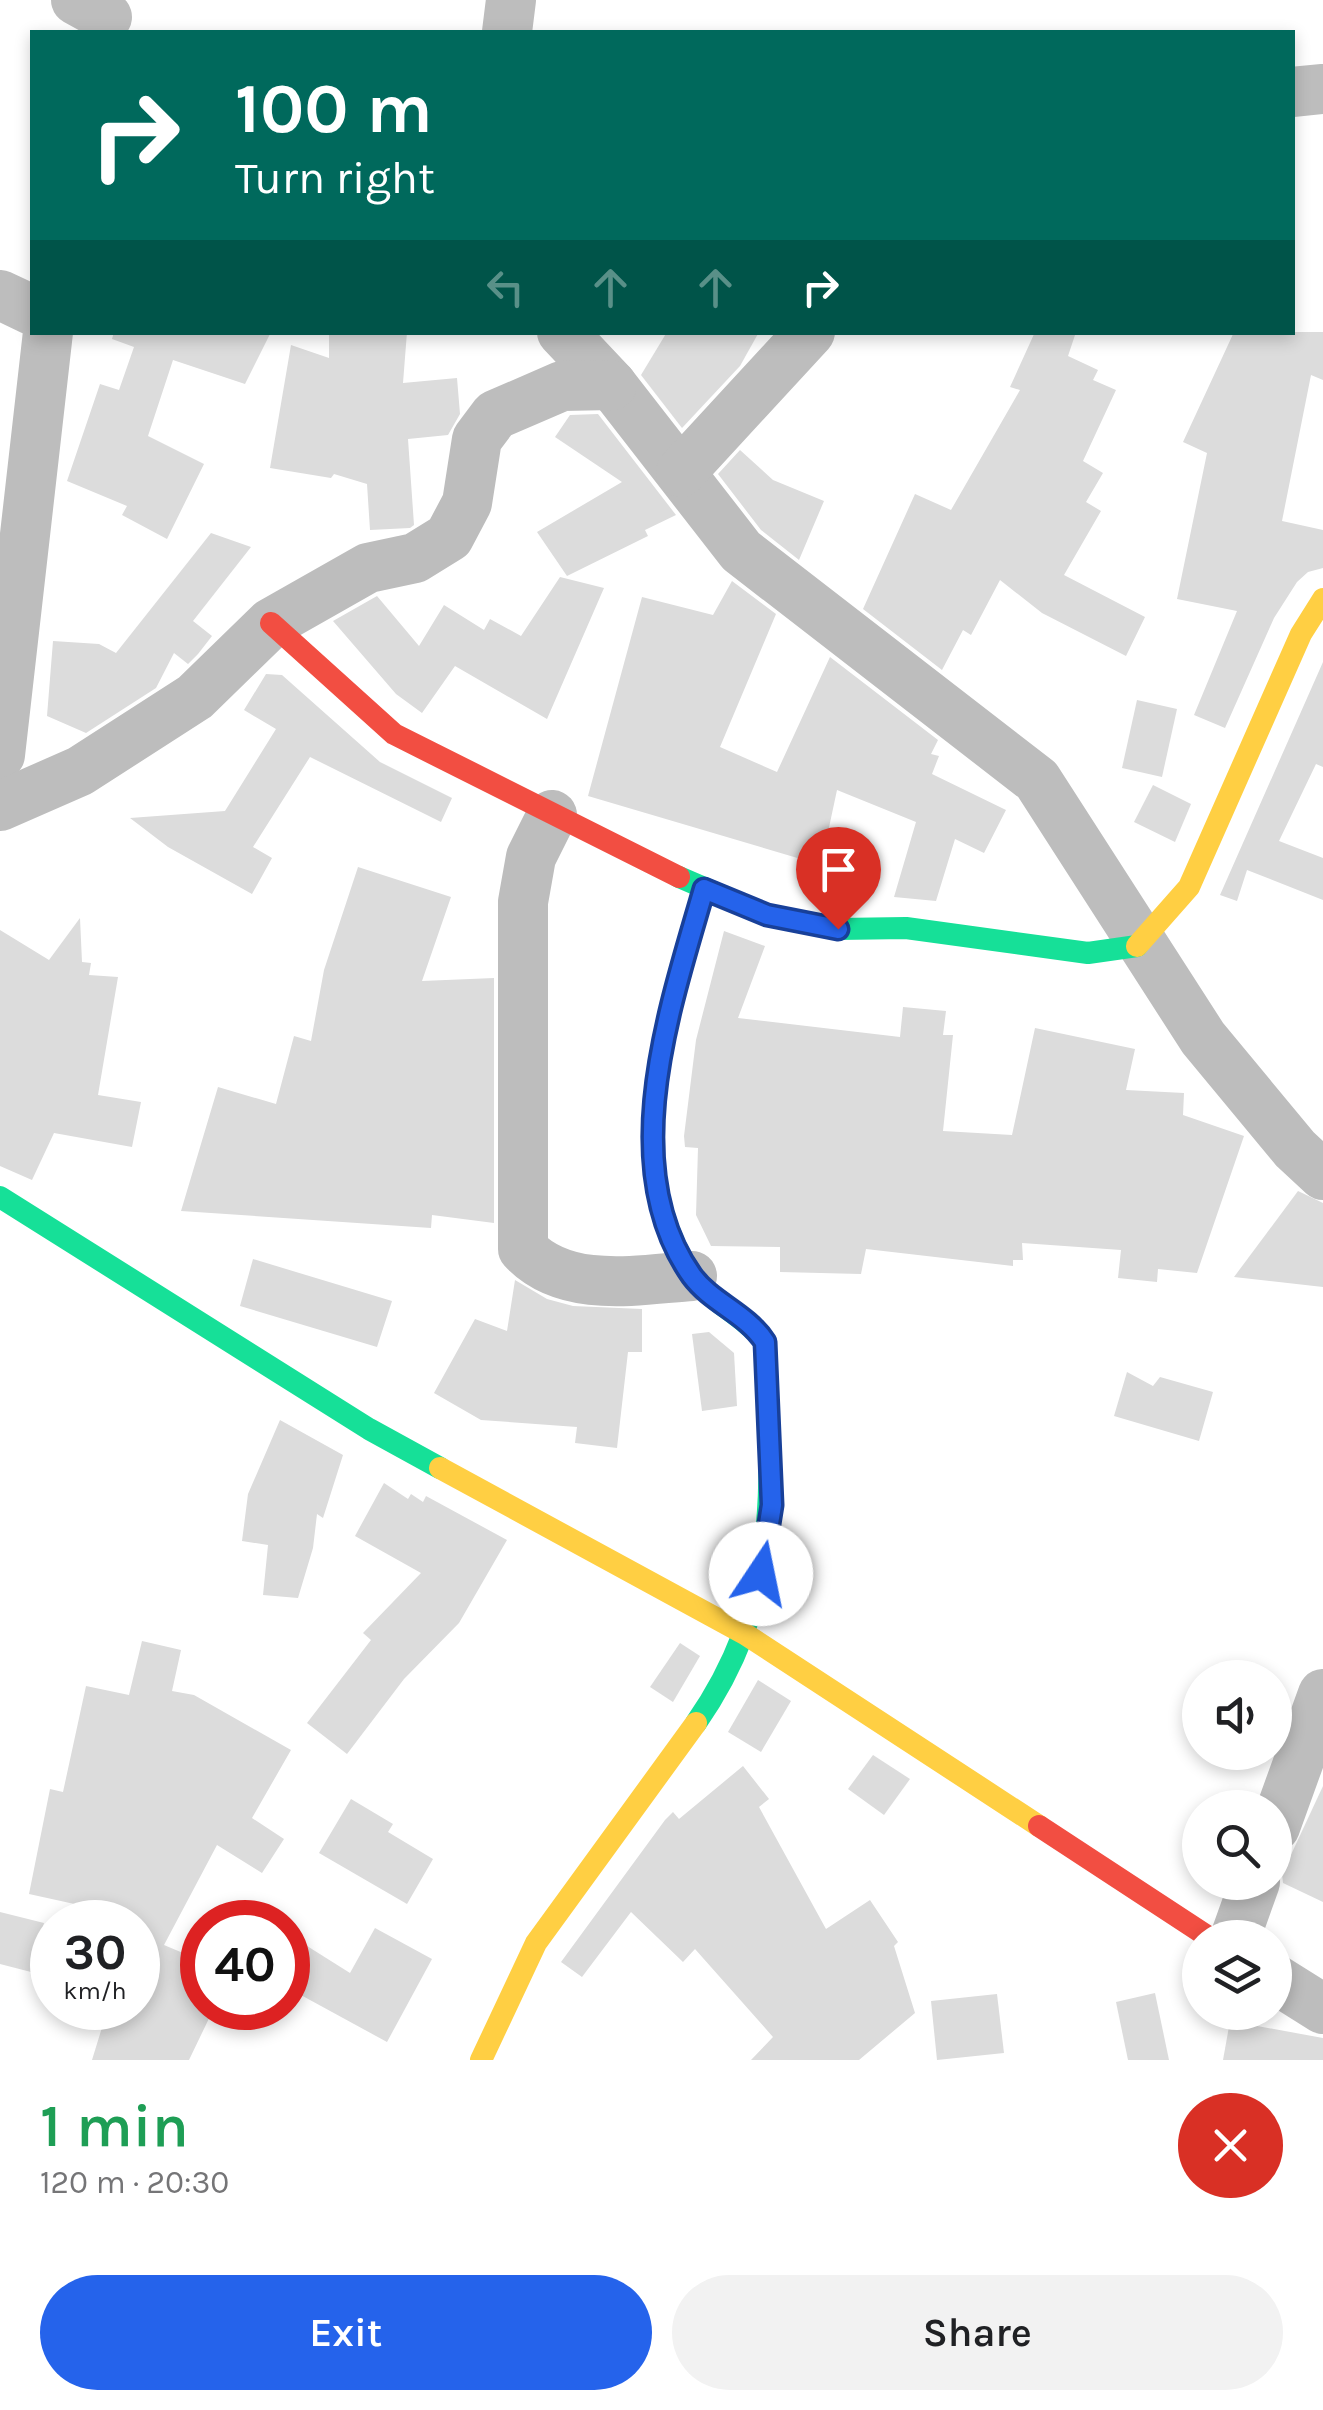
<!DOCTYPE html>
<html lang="en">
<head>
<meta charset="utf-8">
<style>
  body { margin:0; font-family:Karla,sans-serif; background:#f2f2f2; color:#202124; height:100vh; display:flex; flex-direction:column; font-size:38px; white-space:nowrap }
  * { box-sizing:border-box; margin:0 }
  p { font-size:32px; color:#757577 }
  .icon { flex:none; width:55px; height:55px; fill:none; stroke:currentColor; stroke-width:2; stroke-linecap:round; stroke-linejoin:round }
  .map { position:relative; height:2060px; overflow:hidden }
  .panel { display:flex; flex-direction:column; background:#fff; flex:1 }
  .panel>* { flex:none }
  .top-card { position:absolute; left:30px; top:30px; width:1265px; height:305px; border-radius:0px; box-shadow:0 5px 15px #0003; background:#00695c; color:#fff; overflow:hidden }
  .tools { position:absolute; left:1182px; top:1660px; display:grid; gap:20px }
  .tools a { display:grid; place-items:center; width:110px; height:110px; border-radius:50%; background:#fff; box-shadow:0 5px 15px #0003; font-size:50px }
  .speed { position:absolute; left:30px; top:1900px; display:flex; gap:20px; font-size:50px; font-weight:700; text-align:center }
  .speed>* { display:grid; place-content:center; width:130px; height:130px; border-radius:50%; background:#fff; box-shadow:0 5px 15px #0003; line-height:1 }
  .speed small { font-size:25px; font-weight:400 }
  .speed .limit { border:15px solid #d22; background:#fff; color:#111 }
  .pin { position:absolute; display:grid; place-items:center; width:85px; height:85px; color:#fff; margin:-102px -42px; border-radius:50% 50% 50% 0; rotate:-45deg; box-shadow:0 0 10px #0007 }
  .pin .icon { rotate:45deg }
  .me { position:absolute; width:110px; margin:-55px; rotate:11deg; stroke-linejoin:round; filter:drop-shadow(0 0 8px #0008) }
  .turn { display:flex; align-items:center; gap:35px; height:210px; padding:0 40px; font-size:45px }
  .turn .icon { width:130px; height:130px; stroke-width:2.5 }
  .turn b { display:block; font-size:70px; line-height:85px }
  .lanes { display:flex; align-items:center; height:95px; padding:0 40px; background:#0003; justify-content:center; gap:50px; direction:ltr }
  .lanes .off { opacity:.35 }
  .round { display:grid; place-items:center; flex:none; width:105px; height:105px; border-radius:52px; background:#f2f2f2 }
  .overview { display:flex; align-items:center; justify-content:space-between; height:170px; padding:0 40px }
  h1 { font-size:60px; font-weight:600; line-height:75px; color:#1e9e55 }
  .action { display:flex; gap:20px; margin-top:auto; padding:20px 40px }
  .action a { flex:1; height:115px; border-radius:60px; background:#2563eb; color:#fff; font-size:40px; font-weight:600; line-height:115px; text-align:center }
  .action a+a { background:#f2f2f2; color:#202124 }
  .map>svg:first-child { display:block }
  .building { fill:#dcdcdc }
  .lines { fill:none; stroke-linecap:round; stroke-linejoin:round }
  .street { stroke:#bdbdbd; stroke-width:50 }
  .fast { stroke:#16e098; stroke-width:22 }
  .slow { stroke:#ffcf43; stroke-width:22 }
  .jam { stroke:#f24e42; stroke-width:22 }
  .route-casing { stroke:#184099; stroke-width:25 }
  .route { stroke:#2563eb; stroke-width:18 }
</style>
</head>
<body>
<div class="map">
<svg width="1323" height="2060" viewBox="0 0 1323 2060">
  <rect width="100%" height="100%" fill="#fff"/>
  <g class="building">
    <polygon points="114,332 271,332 245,384 173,360 148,436 204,464 167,539 122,515 127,506 67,481 100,384 119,390 134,347 112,339"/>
    <polygon points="329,332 407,332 403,383 457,378 460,414 448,435 408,439 414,525 410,528 370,530 367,484 334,474 331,478 270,468 291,345 329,358"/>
    <polygon points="667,332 759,332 740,366 682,428 641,375"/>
    <polygon points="1035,332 1076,332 1068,356 1098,370 1093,380 1116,390 1083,461 1103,473 1086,502 1101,511 1064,575 1145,617 1126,656 1042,613 1000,580 971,635 963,630 942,670 863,609 915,494 951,510 1020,390 1010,387"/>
    <polygon points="1234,332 1323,332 1323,380 1311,375 1282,521 1323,530 1323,568 1308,572 1297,582 1274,618 1225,728 1194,715 1237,611 1177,599 1207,453 1183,442"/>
    <polygon points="598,414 676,515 645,530 648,536 567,576 537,532 622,482 555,437 570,415"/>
    <polygon points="740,450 773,480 824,501 799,560 761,530 718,474"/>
    <polygon points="211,533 251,547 193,621 212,636 198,654 188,664 174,653 156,688 86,733 47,716 53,641 99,644 116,653"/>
    <polygon points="560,577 604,588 547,719 455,666 422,713 396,694 333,621 377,596 419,646 444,605 484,630 490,619 521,636"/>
    <polygon points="732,581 776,614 720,747 777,772 830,657 938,740 931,754 939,756 932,774 1006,810 984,853 955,839 936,901 894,897 916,822 837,790 821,865 588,796 642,597 713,615"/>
    <polygon points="1323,662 1323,767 1316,764 1279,841 1323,858 1323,900 1247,870 1237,901 1220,895"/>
    <polygon points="266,674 282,675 380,762 452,798 441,822 310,757 253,847 272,858 252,894 168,847 130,818 225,811 276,729 244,710"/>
    <polygon points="1137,700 1177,709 1162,777 1122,768"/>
    <polygon points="1153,785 1191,804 1175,842 1134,822"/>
    <polygon points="358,867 451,897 422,981 494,978 494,1223 432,1215 431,1228 181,1211 218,1087 276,1104 294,1036 311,1041 324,970"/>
    <polygon points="80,918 82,962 91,963 89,975 118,977 98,1095 141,1102 132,1147 54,1133 32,1180 0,1166 0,930 49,960"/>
    <polygon points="724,931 765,946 738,1018 900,1037 903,1007 946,1011 943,1035 953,1035 943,1131 1012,1135 1035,1028 1135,1049 1126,1090 1184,1093 1183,1115 1244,1136 1197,1273 1158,1269 1157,1282 1118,1278 1121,1250 1022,1243 1023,1260 1013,1260 1013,1266 866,1249 861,1274 780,1272 780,1247 711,1246 696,1215 698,1148 685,1147 684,1136 696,1040"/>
    <polygon points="1298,1191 1323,1203 1323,1287 1234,1277"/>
    <polygon points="253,1259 392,1301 377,1347 240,1306"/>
    <polygon points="515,1280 547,1299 573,1306 642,1309 642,1352 628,1352 617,1448 575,1443 577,1427 481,1420 434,1393 475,1319 507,1331"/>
    <polygon points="709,1332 734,1353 737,1406 702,1411 692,1334"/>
    <polygon points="1127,1372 1153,1386 1160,1377 1213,1392 1199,1441 1114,1416"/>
    <polygon points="280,1420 343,1455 323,1518 317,1514 313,1548 298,1598 263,1595 268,1545 242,1541 248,1494"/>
    <polygon points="384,1483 408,1499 411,1494 423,1502 426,1496 507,1540 459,1623 404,1679 347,1754 307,1723 371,1640 363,1633 421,1573 355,1536"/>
    <polygon points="142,1641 181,1650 172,1691 194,1695 291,1750 252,1818 284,1839 262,1873 217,1845 164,1945 202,1961 202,2008 214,2008 189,2060 92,2060 108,2008 138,2008 138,1918 29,1894 50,1789 63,1792 86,1686 129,1695"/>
    <polygon points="680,1643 700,1656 673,1702 650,1687"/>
    <polygon points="758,1680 791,1701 761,1752 728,1732"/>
    <polygon points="873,1755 910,1779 884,1815 848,1789"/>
    <polygon points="743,1766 769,1799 759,1807 826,1929 870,1900 898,1942 894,1946 915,2013 859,2060 751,2060 773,2037 695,1949 683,1962 631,1912 582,1977 561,1962 665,1820 673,1812 679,1819"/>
    <polygon points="1323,1786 1323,1902 1283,1883 1282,1874"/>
    <polygon points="351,1799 393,1824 388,1832 433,1859 407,1904 319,1853"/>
    <polygon points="0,1912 44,1923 31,1972 0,1964"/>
    <polygon points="375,1928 432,1959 387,2042 288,1988 288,1934 350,1973"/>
    <polygon points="1155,1993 1169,2060 1128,2060 1116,2002"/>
    <polygon points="997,1994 1004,2053 937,2060 931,2001"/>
    <polygon points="1230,2021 1323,2038 1323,2060 1223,2060"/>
  </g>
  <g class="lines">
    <g class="street">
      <polyline points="76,0 107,17"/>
      <polyline points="507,32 511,0"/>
      <polyline points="1292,92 1323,89"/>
      <polyline points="0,295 32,310"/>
      <polyline points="562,332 612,385 741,551 1037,780 1203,1038 1295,1149 1323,1175"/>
      <polyline points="681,472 810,332"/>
      <polyline points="0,755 48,332"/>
      <polyline points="0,806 80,771 195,697 271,623 368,568 415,558 449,537 467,503 477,439 495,415 562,386 612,385"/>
      <path d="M552 815 531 857 523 902V1249C565 1294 637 1280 692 1276"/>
      <polyline points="1275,1827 1323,1694"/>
      <polyline points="1235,1938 1255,1882"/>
      <polyline points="1275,1979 1323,2009"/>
    </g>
    <g class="fast">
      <polyline points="679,877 767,915 838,929 906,928 1088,953 1137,946"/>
      <polyline points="0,1197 369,1429 440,1468"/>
      <path d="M696 1723C782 1599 772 1485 765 1342 745 1316 710 1303 692 1275 615 1160 669 1009 704 889"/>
    </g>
    <g class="slow">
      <polyline points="1137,946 1189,887 1301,634 1323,599"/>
      <polyline points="440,1468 745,1634 1039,1826"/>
      <polyline points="481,2060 536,1943 696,1723"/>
    </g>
    <g class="jam">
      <polyline points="271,623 394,734 679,877"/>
      <polyline points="1039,1826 1210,1938"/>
    </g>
  </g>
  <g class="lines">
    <defs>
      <path id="route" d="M761 1574 772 1505 765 1342C746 1313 712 1303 692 1276 614 1166 671 1004 704 889L767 915 838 929"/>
    </defs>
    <use href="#route" class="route-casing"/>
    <use href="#route" class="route"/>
  </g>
</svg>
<div class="tools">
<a><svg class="icon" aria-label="sound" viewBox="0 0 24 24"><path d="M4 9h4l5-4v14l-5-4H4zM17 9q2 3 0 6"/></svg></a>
<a><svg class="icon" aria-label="search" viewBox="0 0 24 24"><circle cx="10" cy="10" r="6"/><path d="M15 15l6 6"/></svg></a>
<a><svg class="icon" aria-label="layers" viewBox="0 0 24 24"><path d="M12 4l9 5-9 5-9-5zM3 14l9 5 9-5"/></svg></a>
</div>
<div class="speed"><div>30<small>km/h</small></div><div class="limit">40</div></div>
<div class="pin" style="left:838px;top:929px;background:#d93025"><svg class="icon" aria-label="arrive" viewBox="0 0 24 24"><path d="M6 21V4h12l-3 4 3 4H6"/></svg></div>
<svg class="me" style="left:761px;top:1574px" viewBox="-20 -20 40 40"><circle r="19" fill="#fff"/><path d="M0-13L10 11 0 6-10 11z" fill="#2563eb"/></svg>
<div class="top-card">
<div class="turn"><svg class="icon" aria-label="right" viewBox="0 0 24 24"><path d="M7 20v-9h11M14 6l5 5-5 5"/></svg><div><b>100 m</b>Turn right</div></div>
<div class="lanes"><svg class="icon off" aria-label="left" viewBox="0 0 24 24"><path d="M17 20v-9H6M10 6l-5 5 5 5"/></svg><svg class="icon off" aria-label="ahead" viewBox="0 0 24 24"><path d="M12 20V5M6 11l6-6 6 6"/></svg><svg class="icon off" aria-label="ahead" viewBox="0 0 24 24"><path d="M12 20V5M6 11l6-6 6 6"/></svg><svg class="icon" aria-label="right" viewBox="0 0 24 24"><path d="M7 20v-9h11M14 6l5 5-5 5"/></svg></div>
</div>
</div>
<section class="panel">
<div class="overview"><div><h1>1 min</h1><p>120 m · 20:30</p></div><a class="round" style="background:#d93025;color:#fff"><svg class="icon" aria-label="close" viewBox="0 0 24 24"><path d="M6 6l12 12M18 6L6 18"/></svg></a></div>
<div class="action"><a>Exit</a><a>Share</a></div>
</section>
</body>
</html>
